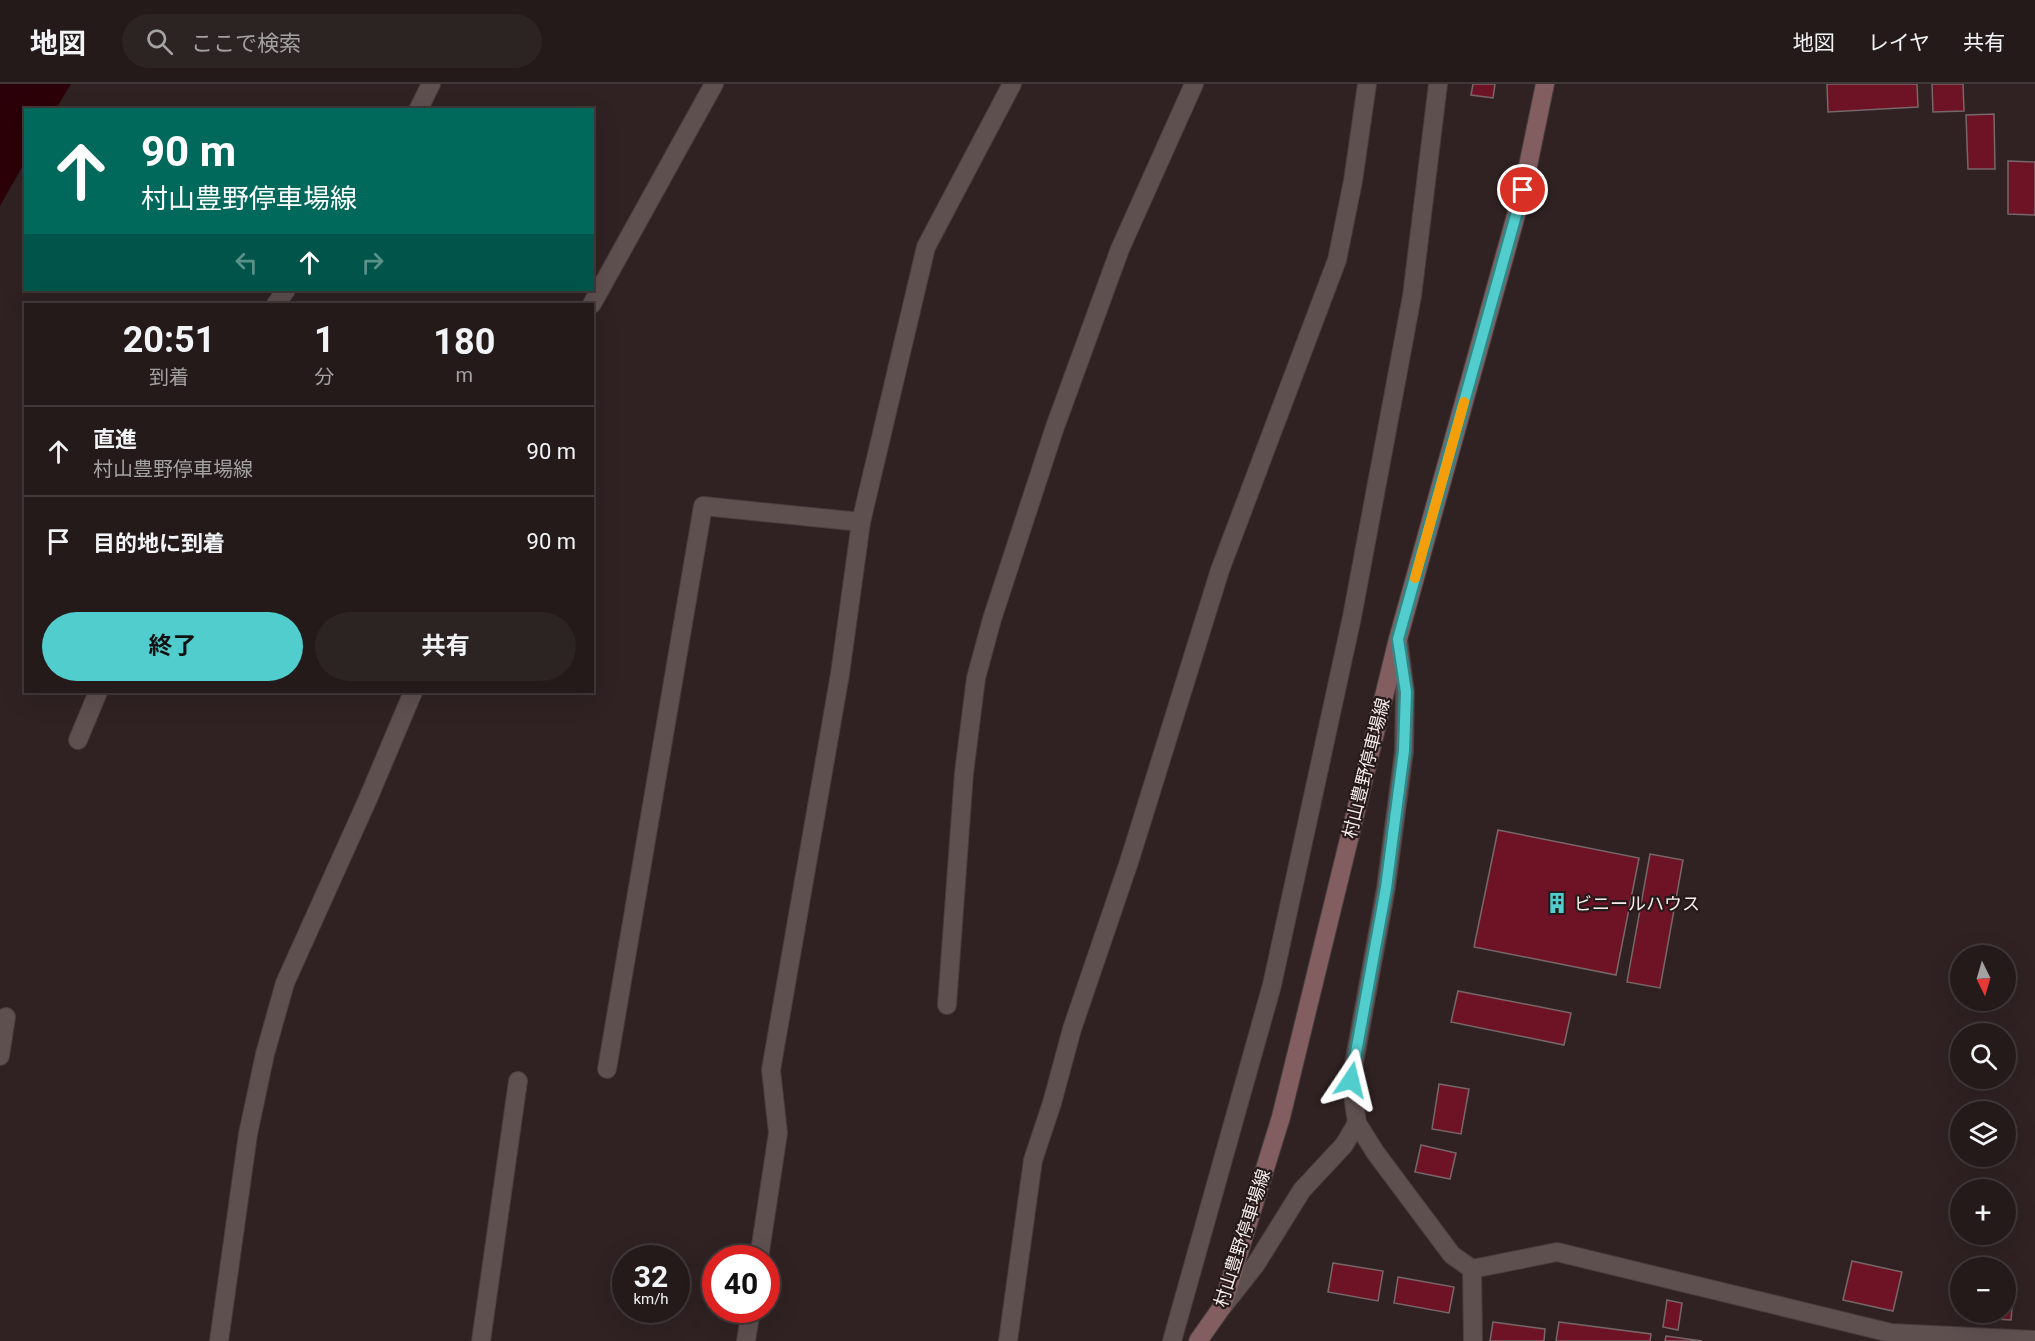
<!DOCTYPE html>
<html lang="ja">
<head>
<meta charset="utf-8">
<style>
  body { margin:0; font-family:Roboto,"Noto Sans JP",sans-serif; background:#2c2323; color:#f1f3f6; height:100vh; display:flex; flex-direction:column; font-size:22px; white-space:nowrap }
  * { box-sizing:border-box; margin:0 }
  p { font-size:20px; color:#a3a1a2 }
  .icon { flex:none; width:33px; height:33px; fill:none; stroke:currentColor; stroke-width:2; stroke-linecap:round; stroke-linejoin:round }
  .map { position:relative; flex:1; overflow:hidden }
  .sheet { position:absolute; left:24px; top:219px; width:570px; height:390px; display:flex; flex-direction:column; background:#241a1a; border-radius:0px; box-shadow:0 6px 24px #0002,0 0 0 2px #413839 }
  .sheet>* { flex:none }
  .guide { position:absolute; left:24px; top:24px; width:570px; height:183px; border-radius:0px; box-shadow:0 6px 24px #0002,0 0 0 2px #413839; background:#00695c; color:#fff; overflow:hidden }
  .needle { width:39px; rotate:175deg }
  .controls { position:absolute; left:1950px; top:861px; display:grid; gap:12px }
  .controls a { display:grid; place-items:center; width:66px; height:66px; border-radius:50%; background:#241a1a; box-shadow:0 6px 24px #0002,0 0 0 2px #413839; font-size:30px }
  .speed { position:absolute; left:612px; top:1161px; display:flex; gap:12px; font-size:30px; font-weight:700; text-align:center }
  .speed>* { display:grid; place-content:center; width:78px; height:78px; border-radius:50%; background:#241a1a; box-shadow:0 6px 24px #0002,0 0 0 2px #413839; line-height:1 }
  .speed small { font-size:15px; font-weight:400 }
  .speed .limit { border:9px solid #d22; background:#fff; color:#111 }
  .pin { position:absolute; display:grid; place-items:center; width:51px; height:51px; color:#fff; margin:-26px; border:3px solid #fff; border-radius:50%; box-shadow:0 2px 6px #0007 }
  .me { position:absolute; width:66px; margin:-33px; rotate:10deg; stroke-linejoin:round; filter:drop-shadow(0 0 4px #0008) }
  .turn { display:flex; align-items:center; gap:21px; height:126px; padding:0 18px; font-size:27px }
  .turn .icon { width:78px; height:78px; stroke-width:2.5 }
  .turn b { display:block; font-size:42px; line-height:51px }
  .lanes { display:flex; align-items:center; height:57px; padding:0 18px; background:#0003; justify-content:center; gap:30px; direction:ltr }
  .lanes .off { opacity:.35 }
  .eta { display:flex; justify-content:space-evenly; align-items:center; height:102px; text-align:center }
  .eta b { font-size:36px; font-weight:700; line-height:42px }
  .primary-button { display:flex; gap:12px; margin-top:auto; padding:12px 18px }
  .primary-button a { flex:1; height:69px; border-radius:36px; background:#52cdcd; color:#111; font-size:24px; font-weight:700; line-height:69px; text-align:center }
  .primary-button a+a { background:#2c2323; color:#f1f3f6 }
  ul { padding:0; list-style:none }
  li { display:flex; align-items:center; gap:18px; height:90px; padding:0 18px; border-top:2px solid #413839 }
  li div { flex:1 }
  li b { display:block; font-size:22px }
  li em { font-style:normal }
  header { display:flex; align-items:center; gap:36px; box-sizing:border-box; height:84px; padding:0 30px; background:#241a1a; border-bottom:2px solid #413839 }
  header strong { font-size:28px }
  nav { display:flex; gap:33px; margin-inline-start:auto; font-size:21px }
  .search { width:420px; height:54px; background:#2c2323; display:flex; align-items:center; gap:15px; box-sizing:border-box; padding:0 21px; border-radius:33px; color:#a3a1a2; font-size:22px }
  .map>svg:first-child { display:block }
  .water { fill:#2c0008 }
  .building { fill:#6e1325; stroke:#776768; stroke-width:1.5 }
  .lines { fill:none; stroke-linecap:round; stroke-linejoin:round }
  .minor-casing { stroke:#483d3d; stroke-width:20 }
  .tertiary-casing { stroke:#483d3d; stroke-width:20 }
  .secondary-casing { stroke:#483d3d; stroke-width:20 }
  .minor { stroke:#5f5050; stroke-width:18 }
  .tertiary { stroke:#5f5050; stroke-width:18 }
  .secondary { stroke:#835e60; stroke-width:18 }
  .route-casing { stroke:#358585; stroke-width:15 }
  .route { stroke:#52cdcd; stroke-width:10 }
  .slow { stroke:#f59e0b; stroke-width:10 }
  .labels { text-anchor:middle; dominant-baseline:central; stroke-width:4.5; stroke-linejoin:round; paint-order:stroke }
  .street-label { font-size:18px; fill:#f6ecec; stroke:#261919 }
  .poi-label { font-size:18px; fill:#f6ecec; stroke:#261919; text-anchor:start }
</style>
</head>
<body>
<header>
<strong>地図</strong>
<div class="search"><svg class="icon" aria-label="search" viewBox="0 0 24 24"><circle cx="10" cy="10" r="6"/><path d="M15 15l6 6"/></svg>ここで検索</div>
<nav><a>地図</a><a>レイヤ</a><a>共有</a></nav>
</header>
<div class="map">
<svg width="2035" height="1257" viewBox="0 0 2035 1257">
  <rect width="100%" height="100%" fill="#302223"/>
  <polygon class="water" points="0,0 71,0 56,25 26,26 25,78 0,122"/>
  <g class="building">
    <polygon points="1473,0 1495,0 1493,14 1471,11"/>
    <polygon points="1827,0 1917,0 1918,23 1828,28"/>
    <polygon points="1932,0 1963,0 1964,27 1933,28"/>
    <polygon points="1994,30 1995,85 1968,85 1966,31"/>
    <polygon points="2008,77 2035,78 2035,131 2008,130"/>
    <polygon points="1498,746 1639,774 1616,891 1474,863"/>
    <polygon points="1650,770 1683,776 1660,904 1627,898"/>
    <polygon points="1458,907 1571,929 1564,961 1451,938"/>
    <polygon points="1439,1000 1469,1005 1461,1050 1432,1045"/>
    <polygon points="1421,1061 1456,1069 1450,1095 1415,1088"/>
    <polygon points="1852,1177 1902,1188 1893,1227 1843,1216"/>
    <polygon points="1333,1179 1383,1187 1378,1217 1328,1208"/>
    <polygon points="1398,1193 1454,1203 1449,1229 1394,1219"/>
    <polygon points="1667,1216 1682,1219 1678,1246 1663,1243"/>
    <polygon points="2006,1224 2012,1224 2011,1236 1978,1234 1978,1228 2006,1228"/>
    <polygon points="1493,1238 1545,1245 1544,1257 1490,1257"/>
    <polygon points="1559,1238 1651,1250 1650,1257 1556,1257"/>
    <polygon points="1666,1252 1702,1257 1665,1257"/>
  </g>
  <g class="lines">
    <defs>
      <g id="minor">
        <polyline points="418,26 431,0"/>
        <polyline points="276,220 286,206"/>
        <polyline points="592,220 714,0"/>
        <polyline points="78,656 98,608"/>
        <polyline points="947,921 964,689 976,594 992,535 1055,343 1120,165 1194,0"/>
        <polyline points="0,972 6,933"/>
        <polyline points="607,985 703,422 861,438"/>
        <polyline points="759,1174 778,1049 771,986 840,590 861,438 926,163 1012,0"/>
        <polyline points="1472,1185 1557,1168 1891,1249 2035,1256"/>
        <polyline points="1223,1222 1256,1180 1302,1106 1344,1061 1357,1039"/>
        <polyline points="219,1257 248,1050 265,970 285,899 367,717 413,608"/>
        <polyline points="481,1257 518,997"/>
        <polyline points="746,1257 751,1226"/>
        <polyline points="1008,1257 1033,1076 1052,1019 1072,945 1129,778 1220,486 1337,176 1353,97 1367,0"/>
        <polyline points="1172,1257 1272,901 1352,533 1412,212 1438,0"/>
      </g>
      <polyline id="tertiary" points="1398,555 1405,608 1404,667 1386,804 1351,996 1357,1039 1375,1068 1452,1171 1472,1185 1473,1257"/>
      <polyline id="secondary" points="1198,1257 1222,1223 1281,1033 1398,555 1523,106 1545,0"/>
    </defs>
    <use href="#minor" class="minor-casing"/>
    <use href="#tertiary" class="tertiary-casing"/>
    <use href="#secondary" class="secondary-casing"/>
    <use href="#minor" class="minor"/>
    <use href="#tertiary" class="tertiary"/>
    <use href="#secondary" class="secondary"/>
  </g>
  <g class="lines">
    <defs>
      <polyline id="route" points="1351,996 1386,804 1404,667 1406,608 1398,555 1523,106"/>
    </defs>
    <use href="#route" class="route-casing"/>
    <use href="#route" class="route"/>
    <polyline class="slow" points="1415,494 1464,318"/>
  </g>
  <defs>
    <symbol id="building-bare" viewBox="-9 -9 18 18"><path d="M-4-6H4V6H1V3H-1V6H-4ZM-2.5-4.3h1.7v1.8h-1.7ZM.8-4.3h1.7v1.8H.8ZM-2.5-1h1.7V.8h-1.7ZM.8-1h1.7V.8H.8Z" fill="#52cdcd" stroke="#261919" stroke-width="2.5" paint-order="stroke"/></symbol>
  </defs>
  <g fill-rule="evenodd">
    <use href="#building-bare" x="1542" y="804" width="30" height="30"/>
  </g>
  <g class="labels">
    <g class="street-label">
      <text transform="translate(1366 684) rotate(-76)">村山豊野停車場線</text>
      <text transform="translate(1242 1154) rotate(-72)">村山豊野停車場線</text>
    </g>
    <g class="poi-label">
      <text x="1574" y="819">ビニールハウス</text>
    </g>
  </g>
</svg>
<div class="controls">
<a><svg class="needle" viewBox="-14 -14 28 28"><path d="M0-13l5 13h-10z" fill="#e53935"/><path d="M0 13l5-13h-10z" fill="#a3a1a2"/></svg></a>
<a><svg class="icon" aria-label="search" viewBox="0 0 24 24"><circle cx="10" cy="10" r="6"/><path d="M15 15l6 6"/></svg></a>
<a><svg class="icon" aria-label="layers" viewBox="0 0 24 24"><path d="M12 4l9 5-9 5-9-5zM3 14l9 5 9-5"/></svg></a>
<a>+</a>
<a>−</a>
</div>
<div class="speed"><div>32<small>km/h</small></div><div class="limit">40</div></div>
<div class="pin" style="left:1523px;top:106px;background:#d93025"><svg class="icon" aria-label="arrive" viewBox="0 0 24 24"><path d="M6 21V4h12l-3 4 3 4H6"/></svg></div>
<svg class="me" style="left:1351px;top:996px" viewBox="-20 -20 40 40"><path d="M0-17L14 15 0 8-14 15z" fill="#52cdcd" stroke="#fff" stroke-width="4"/></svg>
<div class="guide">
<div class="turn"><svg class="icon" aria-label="ahead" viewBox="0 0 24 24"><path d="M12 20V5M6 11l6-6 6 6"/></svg><div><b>90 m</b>村山豊野停車場線</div></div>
<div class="lanes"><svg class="icon off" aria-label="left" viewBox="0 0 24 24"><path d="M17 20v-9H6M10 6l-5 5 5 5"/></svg><svg class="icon" aria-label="ahead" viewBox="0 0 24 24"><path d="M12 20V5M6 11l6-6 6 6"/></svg><svg class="icon off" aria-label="right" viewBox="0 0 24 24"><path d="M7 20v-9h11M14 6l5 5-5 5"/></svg></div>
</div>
<section class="sheet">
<div class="eta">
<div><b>20:51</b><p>到着</p></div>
<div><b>1</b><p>分</p></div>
<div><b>180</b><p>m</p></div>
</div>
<ul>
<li><svg class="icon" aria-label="ahead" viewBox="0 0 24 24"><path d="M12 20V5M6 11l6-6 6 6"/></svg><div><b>直進</b><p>村山豊野停車場線</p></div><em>90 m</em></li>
<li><svg class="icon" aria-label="arrive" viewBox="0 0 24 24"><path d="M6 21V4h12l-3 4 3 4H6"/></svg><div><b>目的地に到着</b></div><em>90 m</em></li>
</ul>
<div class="primary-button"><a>終了</a><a>共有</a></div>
</section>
</div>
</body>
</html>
